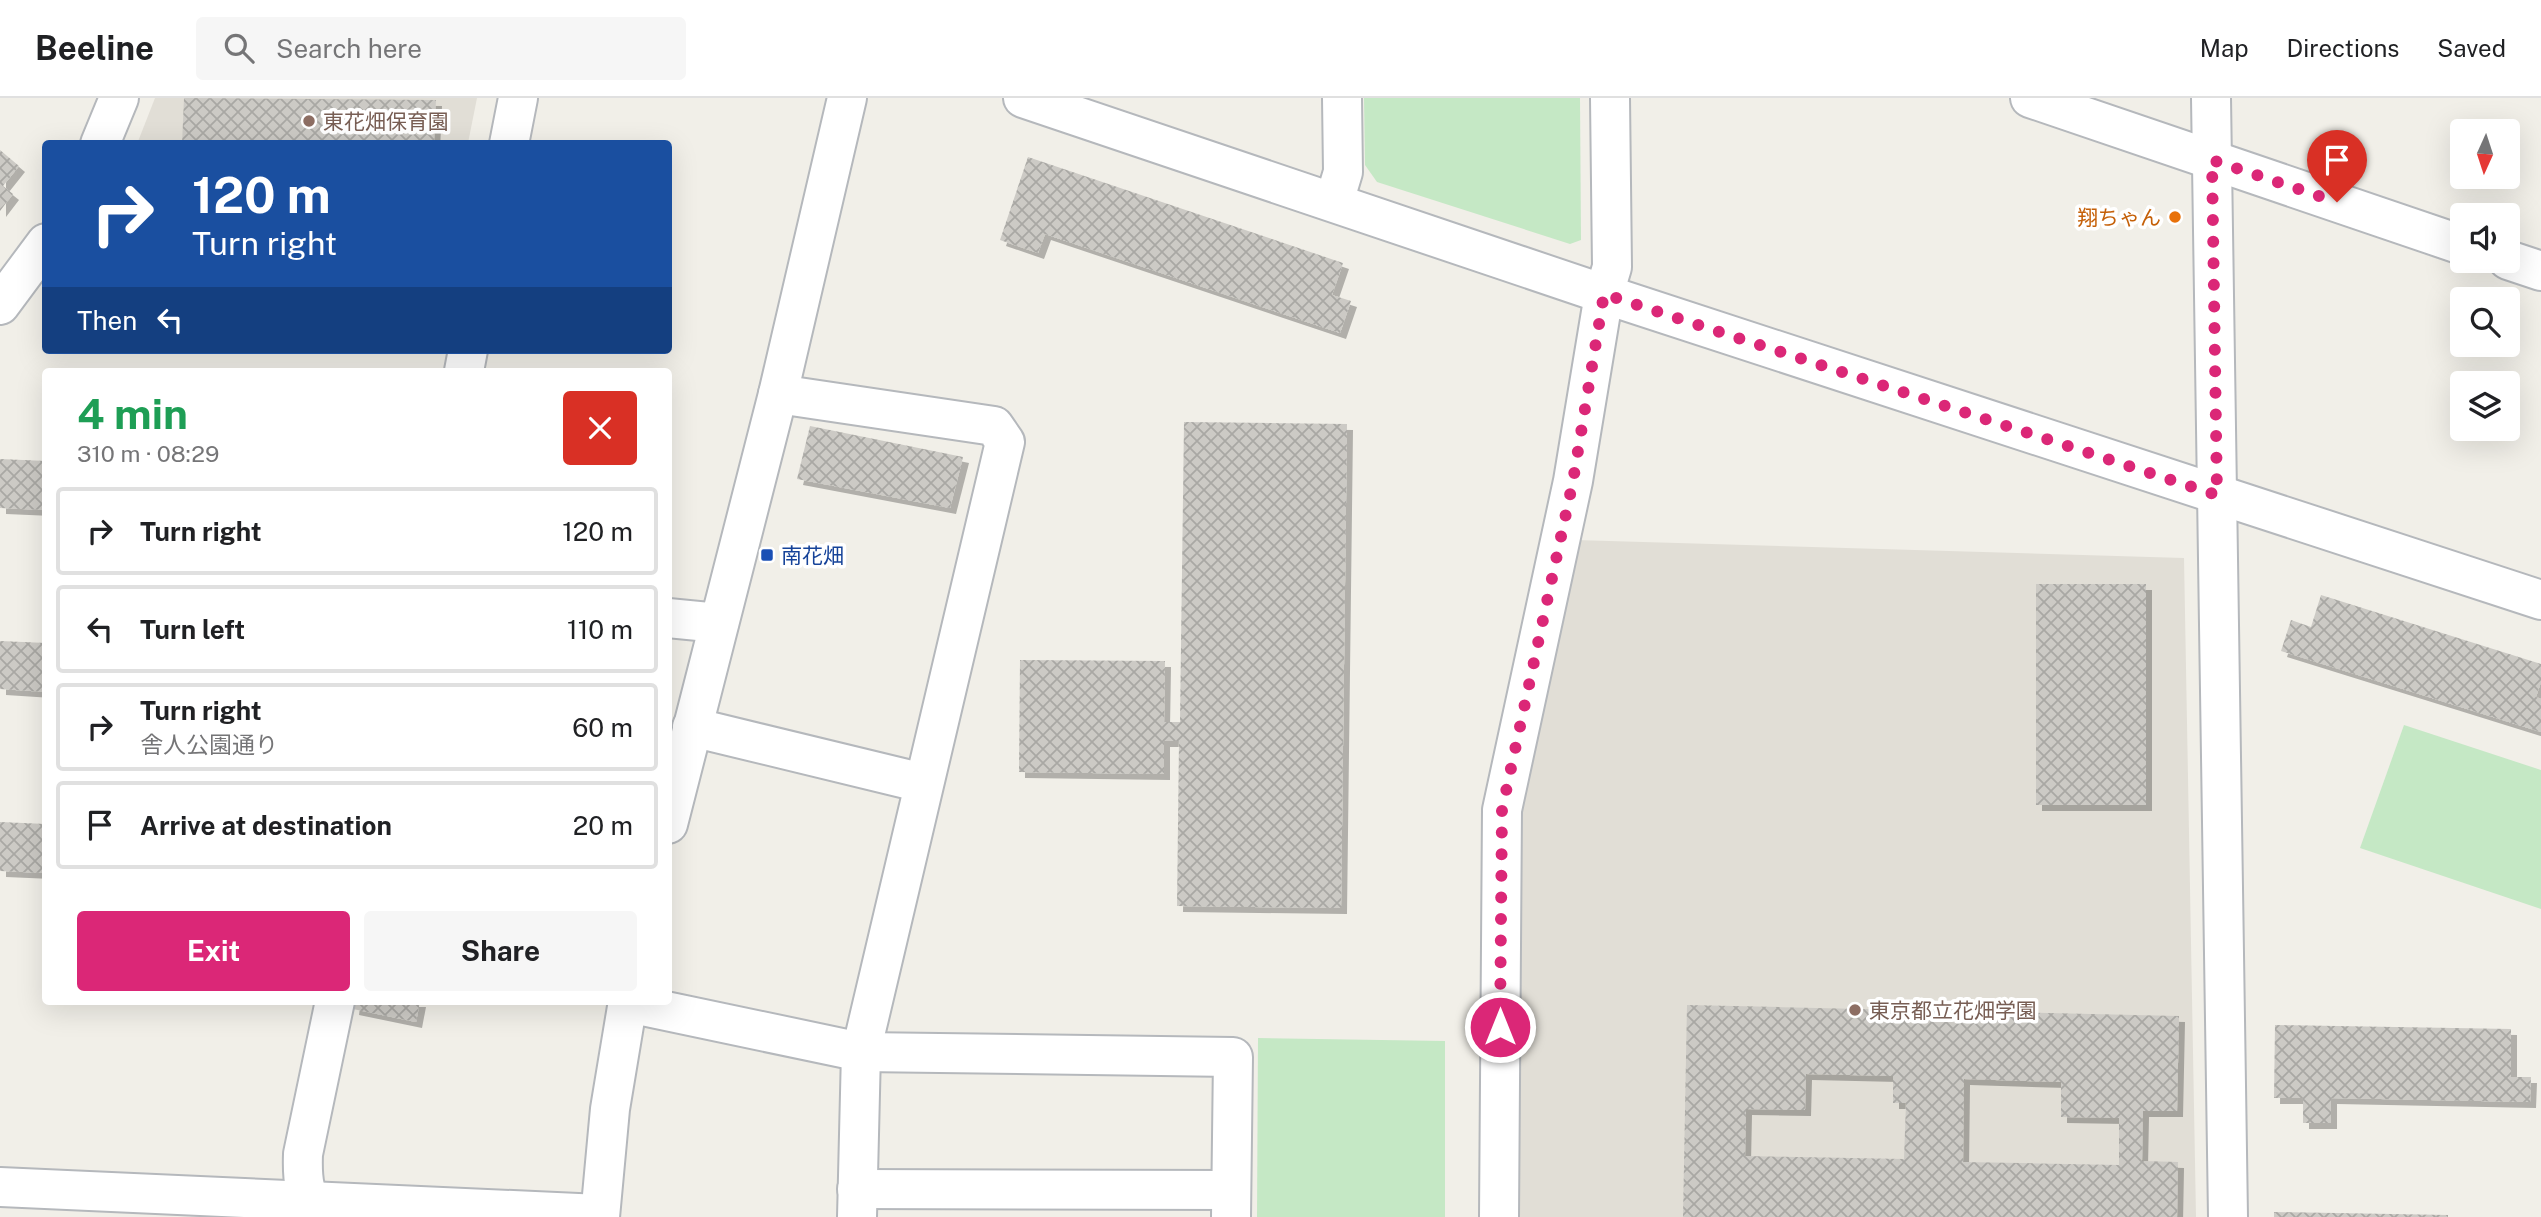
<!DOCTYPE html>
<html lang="en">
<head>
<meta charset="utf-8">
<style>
  body { margin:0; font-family:"Public Sans","Noto Sans JP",sans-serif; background:#f6f6f6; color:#202124; height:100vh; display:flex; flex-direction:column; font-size:26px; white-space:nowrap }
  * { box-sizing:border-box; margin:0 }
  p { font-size:23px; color:#757577 }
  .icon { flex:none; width:38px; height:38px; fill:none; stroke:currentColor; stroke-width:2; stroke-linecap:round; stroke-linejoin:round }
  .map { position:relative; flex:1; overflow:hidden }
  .panel { position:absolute; left:42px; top:270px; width:630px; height:637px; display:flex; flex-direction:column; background:#fff; border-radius:7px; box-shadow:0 7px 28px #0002 }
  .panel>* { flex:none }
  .top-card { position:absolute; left:42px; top:42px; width:630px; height:214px; border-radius:7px; box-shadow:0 7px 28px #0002; background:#1a4fa0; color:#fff; overflow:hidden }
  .needle { width:46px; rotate:183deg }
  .controls { position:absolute; left:2450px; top:21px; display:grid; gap:14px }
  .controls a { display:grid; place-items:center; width:70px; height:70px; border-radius:7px; background:#fff; box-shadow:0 7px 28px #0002; font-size:35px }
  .pin { position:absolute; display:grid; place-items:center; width:60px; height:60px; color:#fff; margin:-72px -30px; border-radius:50% 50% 50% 0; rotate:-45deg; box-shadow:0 0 7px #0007 }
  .pin .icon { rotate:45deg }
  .me { position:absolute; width:77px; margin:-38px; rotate:0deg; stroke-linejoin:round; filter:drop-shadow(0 0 5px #0008) }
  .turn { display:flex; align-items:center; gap:24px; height:147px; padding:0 35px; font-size:32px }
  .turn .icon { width:91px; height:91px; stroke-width:2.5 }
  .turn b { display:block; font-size:49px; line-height:60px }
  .then { display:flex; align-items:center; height:66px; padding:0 35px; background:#0003; gap:14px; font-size:26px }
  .round { display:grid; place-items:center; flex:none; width:74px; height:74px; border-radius:7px; background:#f6f6f6 }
  .overview { display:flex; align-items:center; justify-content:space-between; height:119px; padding:0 35px }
  h1 { font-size:42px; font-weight:700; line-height:52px; color:#1e9e55 }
  .primary-button { display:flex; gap:14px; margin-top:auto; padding:14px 35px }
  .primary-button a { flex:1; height:80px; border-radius:7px; background:#db2777; color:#fff; font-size:28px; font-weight:700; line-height:80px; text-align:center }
  .primary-button a+a { background:#f6f6f6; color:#202124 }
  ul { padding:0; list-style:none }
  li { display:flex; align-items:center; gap:21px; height:88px; margin:0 14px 10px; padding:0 21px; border:4px solid #e0e0e0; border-radius:7px }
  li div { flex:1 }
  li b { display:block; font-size:26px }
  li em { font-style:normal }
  header { display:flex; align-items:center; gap:42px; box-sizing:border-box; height:98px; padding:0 35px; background:#fff; border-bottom:2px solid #e0e0e0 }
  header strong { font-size:33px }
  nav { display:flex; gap:38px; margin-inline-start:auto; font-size:24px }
  .search { width:490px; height:63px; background:#f6f6f6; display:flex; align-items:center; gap:18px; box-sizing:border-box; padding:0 24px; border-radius:7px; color:#757577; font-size:26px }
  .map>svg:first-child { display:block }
  .education { fill:#e1ded6 }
  .park { fill:#c5e8c5 }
  .building { fill:url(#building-cross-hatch); fill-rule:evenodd; filter:url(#shadow) }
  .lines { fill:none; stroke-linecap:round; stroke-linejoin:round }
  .minor-casing { stroke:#b5b8bc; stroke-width:42 }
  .tertiary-casing { stroke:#b5b8bc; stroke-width:42 }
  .minor { stroke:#fff; stroke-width:38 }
  .tertiary { stroke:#fff; stroke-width:38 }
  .route { stroke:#db2777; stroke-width:12; stroke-dasharray:0 21.6 }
  .education-dot { fill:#8d6e63; stroke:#fff; stroke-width:2.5 }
  .food-dot { fill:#e8710a; stroke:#fff; stroke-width:2.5 }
  .transit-dot { fill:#1a4fb4; stroke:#fff; stroke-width:2.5 }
  .labels { text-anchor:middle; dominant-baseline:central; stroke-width:7; stroke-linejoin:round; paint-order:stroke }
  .education-label { font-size:21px; fill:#785e54; stroke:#fff; text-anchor:start }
  .food-label { font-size:21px; fill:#c56008; stroke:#fff; text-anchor:end }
  .transit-label { font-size:21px; fill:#164399; stroke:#fff; text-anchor:start }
</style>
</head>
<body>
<header>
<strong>Beeline</strong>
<div class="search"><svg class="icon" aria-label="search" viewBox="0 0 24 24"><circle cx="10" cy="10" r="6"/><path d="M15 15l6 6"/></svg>Search here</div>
<nav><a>Map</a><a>Directions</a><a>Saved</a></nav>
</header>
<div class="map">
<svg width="2541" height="1119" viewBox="0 0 2541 1119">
  <defs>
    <pattern id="building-cross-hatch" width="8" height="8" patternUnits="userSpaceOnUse" patternTransform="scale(1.75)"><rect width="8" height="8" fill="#cccac5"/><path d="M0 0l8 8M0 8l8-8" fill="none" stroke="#a9a8a4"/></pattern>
    <filter id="shadow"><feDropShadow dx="6" dy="6" stdDeviation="0" flood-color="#0004"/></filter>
  </defs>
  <rect width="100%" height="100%" fill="#f1efe8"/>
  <g class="education">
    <polygon points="155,0 477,0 468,45 137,46"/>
    <polygon points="1575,442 2184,460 2196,1119 1516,1119 1521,704"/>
  </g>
  <g class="park">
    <polygon points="1364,0 1580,0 1581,142 1570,146 1377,84 1365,67"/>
    <polygon points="2404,627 2541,672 2541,811 2360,750"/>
    <polygon points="1258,940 1445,943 1445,1119 1257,1119"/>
  </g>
  <g class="building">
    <polygon points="184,0 436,2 434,46 182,46"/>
    <polygon points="0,52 19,68 3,88 13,96 0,113"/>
    <polygon points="1028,59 1343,165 1332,197 1351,203 1340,235 1045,136 1038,155 1000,142"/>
    <polygon points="1184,324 1347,326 1341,810 1177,808 1179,643 1164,643 1164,676 1019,674 1020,562 1165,563 1164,624 1180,624"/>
    <polygon points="810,328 963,359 950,410 797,381"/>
    <polygon points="0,361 46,363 46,412 0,410"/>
    <rect x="2036" y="486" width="110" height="221"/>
    <polygon points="2321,497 2541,566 2541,584 2536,599 2541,601 2541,634 2281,553 2291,522 2311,529"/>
    <polygon points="0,543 46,545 46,594 0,591"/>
    <polygon points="0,724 46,726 46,775 0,773"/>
    <polygon points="354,903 420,903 416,924 353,911"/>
    <path d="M1687 907 2179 918 2177 1013H2143L2142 1063 2178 1064 2177 1119H1683ZM1806 976 1893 978V1005H1906L1904 1061 1745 1058 1746 1011 1805 1012ZM1964 981 2061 984V1019L2119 1020V1067L1963 1064Z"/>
    <polygon points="2275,927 2511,931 2511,979 2531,979 2530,1004 2331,1000 2331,1025 2303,1025 2303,1000 2274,1000"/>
    <polygon points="2274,1114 2448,1117 2448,1119 2274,1119"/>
  </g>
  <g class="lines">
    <defs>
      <g id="minor">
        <polyline points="1023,0 1604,196 2541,502"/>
        <polyline points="2211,0 2228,1119"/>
        <polyline points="100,46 119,0"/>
        <polyline points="509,46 518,0"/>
        <polyline points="1334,104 1343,74 1342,0"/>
        <polyline points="0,207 46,145"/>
        <polyline points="464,273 468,252"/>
        <polyline points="778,296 994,328 1005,344 861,954 857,1119"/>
        <polyline points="668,520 719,525"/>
        <polyline points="692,629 923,685"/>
        <polyline points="628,905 861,954 1233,959 1231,1119"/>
        <polyline points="0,1089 600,1116"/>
        <polyline points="857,1091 1231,1092"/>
        <path d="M319 1119C304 1096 302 1083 303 1056L335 903"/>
        <polyline points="1499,1119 1502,712 1573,383 1604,196 1612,169 1610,0"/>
      </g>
      <g id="tertiary">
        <polyline points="2030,0 2462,147"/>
        <polyline points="2508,162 2541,173"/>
        <polyline points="668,726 778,296 847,0"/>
        <polyline points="600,1119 610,1011 628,903"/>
      </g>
    </defs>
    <use href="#minor" class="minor-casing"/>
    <use href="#tertiary" class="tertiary-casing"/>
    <use href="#minor" class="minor"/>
    <use href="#tertiary" class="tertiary"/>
  </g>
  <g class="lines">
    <polyline class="route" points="1500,929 1502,712 1573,383 1604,196 2217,397 2212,62 2337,104"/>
  </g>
  <g class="education-dot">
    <circle cx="309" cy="23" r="7"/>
    <circle cx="1855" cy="912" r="7"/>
  </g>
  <circle class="food-dot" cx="2175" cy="119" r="7"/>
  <rect class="transit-dot" x="760" y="450" width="14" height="14" rx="3.5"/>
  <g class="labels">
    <g class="education-label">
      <text x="323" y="23">東花畑保育園</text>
      <text x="1869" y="912">東京都立花畑学園</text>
    </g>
    <g class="food-label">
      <text x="2161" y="119">翔ちゃん</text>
    </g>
    <g class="transit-label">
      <text x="781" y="457">南花畑</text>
    </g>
  </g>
</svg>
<div class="controls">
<a><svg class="needle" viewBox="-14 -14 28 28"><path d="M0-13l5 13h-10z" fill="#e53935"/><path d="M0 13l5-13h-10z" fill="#757577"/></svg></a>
<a><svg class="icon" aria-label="sound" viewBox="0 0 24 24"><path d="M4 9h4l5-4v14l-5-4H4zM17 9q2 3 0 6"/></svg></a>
<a><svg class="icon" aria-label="search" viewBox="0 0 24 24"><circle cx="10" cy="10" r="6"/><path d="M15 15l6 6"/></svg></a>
<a><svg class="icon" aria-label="layers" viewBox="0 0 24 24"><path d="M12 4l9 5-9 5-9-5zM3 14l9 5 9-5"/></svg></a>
</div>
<div class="pin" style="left:2337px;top:104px;background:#d93025"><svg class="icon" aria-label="arrive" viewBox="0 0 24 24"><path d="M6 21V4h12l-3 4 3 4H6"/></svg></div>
<svg class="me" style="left:1500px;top:929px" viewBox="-20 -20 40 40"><circle r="17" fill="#db2777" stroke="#fff" stroke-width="3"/><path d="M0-11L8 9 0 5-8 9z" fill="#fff"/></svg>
<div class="top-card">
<div class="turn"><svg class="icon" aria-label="right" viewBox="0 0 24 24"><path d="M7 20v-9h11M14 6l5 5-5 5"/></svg><div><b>120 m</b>Turn right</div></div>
<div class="then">Then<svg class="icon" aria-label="left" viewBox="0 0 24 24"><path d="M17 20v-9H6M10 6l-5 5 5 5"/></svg></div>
</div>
<section class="panel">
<div class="overview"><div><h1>4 min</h1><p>310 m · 08:29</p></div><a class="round" style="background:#d93025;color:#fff"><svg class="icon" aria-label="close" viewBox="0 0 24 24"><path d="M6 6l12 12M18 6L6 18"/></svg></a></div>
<ul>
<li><svg class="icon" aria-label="right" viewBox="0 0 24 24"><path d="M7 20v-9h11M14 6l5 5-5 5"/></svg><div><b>Turn right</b></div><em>120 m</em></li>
<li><svg class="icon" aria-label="left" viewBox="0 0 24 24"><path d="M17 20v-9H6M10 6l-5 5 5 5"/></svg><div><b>Turn left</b></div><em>110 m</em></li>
<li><svg class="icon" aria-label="right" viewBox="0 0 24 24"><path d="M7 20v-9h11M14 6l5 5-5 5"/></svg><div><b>Turn right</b><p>舎人公園通り</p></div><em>60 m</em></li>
<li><svg class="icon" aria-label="arrive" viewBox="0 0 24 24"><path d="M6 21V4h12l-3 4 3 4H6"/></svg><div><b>Arrive at destination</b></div><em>20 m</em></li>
</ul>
<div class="primary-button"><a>Exit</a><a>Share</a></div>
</section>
</div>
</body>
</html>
